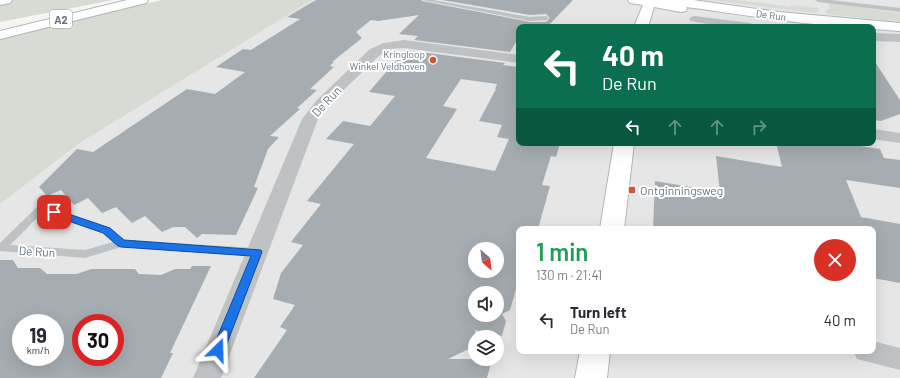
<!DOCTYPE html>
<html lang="en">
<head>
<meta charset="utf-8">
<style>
  body { margin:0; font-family:Barlow,sans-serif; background:#f2f2f3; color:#2b2b33; height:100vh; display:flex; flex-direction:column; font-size:15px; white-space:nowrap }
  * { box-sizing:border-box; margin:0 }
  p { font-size:13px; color:#7c7c81 }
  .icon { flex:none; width:22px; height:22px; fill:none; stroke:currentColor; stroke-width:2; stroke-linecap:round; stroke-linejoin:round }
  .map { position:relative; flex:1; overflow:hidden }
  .details { position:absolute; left:516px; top:226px; width:360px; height:128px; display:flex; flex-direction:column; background:#fff; border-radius:8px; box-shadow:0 4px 16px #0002 }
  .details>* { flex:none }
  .guide { position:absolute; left:516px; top:24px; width:360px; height:122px; border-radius:8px; box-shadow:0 4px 16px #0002; background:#0b6e4f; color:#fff; overflow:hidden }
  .needle { width:26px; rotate:152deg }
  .tools { position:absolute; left:468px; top:242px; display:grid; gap:8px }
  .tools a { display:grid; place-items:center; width:36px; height:36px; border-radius:50%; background:#fff; box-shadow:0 4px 16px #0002; font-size:20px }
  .speed { position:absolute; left:12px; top:314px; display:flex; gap:8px; font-size:20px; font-weight:700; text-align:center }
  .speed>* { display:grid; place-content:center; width:52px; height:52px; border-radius:50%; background:#fff; box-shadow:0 4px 16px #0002; line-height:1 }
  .speed small { font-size:10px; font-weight:400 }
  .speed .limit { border:6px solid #d22; background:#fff; color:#111 }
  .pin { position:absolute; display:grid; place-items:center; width:34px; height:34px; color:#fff; margin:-17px; border-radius:8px; box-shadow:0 2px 6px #0006 }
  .me { position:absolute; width:44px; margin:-22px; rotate:22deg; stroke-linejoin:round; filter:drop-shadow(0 0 3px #0008) }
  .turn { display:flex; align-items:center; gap:14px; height:84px; padding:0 20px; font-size:18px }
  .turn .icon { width:52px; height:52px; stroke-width:2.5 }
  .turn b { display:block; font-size:28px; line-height:34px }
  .lanes { display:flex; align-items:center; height:38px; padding:0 20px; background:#0003; justify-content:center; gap:20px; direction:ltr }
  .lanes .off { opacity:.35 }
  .round { display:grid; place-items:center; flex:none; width:42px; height:42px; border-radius:21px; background:#f2f2f3 }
  .overview { display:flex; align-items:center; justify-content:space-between; height:68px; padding:0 20px }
  h1 { font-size:24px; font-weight:600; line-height:30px; color:#1e9e55 }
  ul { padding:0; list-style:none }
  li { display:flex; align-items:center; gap:12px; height:52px; padding:0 20px }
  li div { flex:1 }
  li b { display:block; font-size:15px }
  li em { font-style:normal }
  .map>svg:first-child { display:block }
  .built { fill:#e5e6e5; fill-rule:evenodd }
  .green { fill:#d6dbd3 }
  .building { fill:#a6adb2; fill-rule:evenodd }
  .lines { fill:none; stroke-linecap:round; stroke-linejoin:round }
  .secondary-casing { stroke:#b1b6b9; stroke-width:2 }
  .highway-casing { stroke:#b1b5b7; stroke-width:2 }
  .lane { fill:#bec2c5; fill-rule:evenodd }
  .street { fill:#bec2c5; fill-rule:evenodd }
  .secondary { fill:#fff; fill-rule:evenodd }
  .highway { fill:#fff; fill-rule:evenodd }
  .route { fill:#1a73e8; stroke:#114b97 }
  .poi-dot { fill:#d15635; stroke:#fff; stroke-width:1.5 }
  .labels { text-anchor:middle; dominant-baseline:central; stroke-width:4; stroke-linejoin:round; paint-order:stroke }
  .far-street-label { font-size:10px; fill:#677580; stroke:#fff }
  .far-poi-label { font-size:10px; fill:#677580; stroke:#fff; text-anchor:end }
  .shield { fill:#fff; stroke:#959ea6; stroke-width:1 }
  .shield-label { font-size:11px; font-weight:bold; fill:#677580 }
  .street-label { font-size:12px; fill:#677580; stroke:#fff }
  .poi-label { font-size:12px; fill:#677580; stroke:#fff; text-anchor:start }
</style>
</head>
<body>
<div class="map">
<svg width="900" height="378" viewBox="0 0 900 378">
  <rect width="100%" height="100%" fill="#f5f5f2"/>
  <path class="built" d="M309 0H900V378H0V189ZM519 27H873V143H519ZM519 229H873V351H519ZM475 249H497V271H475ZM475 293H497V315H475ZM21 323H55V357H21ZM81 323H115V357H81ZM475 337H497V359H475Z"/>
  <g class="green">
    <polygon points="14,0 113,0 0,22 0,3"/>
    <polygon points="162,0 312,0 78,144 0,204 0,40 80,19"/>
    <polygon points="710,0 739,0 791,7 791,5 820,8 822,7 822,4 823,7 818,9 818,12 815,13"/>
    <polygon points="829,3 900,13 900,22 829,14 825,12 829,8"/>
  </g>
  <g class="building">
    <polygon points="316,0 421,0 422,1 530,22 546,22 550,18 546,14 530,15 442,0 573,0 547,27 519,27 519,37 510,52 414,40 418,36 399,34 419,15 378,21 371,20 356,32 362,38 332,62 334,62 330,66 334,67 310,89 317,90 297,108 300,109 270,136 279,137 268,149 254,187 258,188 236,235 202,234 197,238 185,227 173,227 162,232 145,216 132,223 116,207 102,213 88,198 74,205 61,190 47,196 39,187 77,149 93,152 187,89 215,94 245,72 216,67 243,49 251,50 300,19 287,17"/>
    <path d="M405 50 505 63 503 65 519 67V143H560L556 157 551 156 542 185 550 186 538 229H519V279L510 310 502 314 506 321 502 336 475 330V346L448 359H492L487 378H254L287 330 280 327 295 305 273 299 281 273 303 245 291 242 321 204 307 201 354 144 326 139 343 121 370 126 395 96 369 92ZM461 79 497 84 495 89H496L479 121 502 125 497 137 509 139 495 171 426 158 457 109 443 106ZM475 249H497V271H475ZM475 293H497V315H475Z"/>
    <polygon points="873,59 900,100 900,114 881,121 873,120"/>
    <polygon points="776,143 841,143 880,149 884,158 900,160 900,188 846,180 861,217 900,224 900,283 873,278 873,229 653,229 655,181 720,192 716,156 782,167"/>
    <path d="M0 260H13L18 268H40L47 274H77L91 269H135L139 274 161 275 175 269H190L192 266H211L170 353H173L161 378H0ZM21 323H55V357H21ZM81 323H115V357H81Z"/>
  </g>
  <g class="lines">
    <defs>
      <g id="secondary">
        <path d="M628 0H693L779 12 900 23V31L873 29V27C811 27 748 15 686 7L687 8 686 11 681 12 654 7 648 27H634L643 5 630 3Z"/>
        <polygon points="614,143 634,143 624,229 600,229"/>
        <polygon points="580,351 610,351 607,378 575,378"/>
      </g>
      <g id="highway">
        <polygon points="0,0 12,0 10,3 0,5"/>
        <polygon points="127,0 148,0 146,3 0,39 0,31"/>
      </g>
    </defs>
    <use href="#secondary" class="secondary-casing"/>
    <use href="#highway" class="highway-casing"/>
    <g class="lane">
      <polygon points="422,0 433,0 530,17 546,16 549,18 546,20 530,21"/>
      <polygon points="815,0 830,0 900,8 900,12 818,2"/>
      <path d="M41 205 110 229 124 240 257 248 261 249 262 252 261 255 257 256 121 247 85 258 0 251V243L38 206ZM43 212 104 233 113 242 85 250 10 245Z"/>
    </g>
    <g class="street">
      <polygon points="695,16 749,23 753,24 755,27 725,27 691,21 689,19 691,17"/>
      <polygon points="873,33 900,34 900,42 873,41"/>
      <polygon points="404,40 519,55 519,63 404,48 391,49 380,55 326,107 318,119 221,378 193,378 302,119 316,101 370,49 384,43"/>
      <polygon points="873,129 900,133 900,143 873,139"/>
      <polygon points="873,341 900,348 900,370 857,359 853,351 873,351"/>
    </g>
    <use href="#secondary" class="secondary"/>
    <use href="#highway" class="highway"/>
  </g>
  <polygon class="route" points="54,209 110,228 124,240 261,250 262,252 223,354 218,355 214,354 212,350 251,256 121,247 118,246 103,233 51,215 50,212 51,210"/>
  <g class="poi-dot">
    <circle cx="433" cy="60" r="4"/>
    <rect x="628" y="186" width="8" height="8" rx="2"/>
  </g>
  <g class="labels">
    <g class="far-street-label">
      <text transform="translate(771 15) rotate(7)">De Run</text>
    </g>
    <g class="far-poi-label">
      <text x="425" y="54">Kringloop<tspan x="425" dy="12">Winkel Veldhoven</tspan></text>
    </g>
    <rect class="shield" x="50" y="10" width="22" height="18" rx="3"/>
    <g class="shield-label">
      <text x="61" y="19">A2</text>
    </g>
    <g class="street-label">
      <text transform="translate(326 101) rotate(-47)">De Run</text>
      <text transform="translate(37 251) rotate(4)">De Run</text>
    </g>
    <g class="poi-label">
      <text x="640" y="190">Ontginningsweg</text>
    </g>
  </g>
</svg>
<div class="tools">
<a><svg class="needle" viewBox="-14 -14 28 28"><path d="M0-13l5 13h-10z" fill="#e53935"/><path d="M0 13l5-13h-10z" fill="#7c7c81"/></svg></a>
<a><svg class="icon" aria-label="sound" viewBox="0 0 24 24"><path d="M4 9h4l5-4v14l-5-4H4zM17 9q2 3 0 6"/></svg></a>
<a><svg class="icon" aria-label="layers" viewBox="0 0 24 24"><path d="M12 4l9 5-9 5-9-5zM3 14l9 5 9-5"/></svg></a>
</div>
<div class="speed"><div>19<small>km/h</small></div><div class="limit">30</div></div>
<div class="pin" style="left:54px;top:212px;background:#d93025"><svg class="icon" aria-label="arrive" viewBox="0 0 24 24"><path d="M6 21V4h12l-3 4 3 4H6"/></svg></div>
<svg class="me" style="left:218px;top:350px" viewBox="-20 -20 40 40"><path d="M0-17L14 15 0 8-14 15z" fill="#1a73e8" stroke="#fff" stroke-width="4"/></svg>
<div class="guide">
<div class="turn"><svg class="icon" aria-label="left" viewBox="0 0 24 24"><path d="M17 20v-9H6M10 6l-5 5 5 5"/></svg><div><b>40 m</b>De Run</div></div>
<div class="lanes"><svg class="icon" aria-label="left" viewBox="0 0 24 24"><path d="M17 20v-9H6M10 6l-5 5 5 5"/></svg><svg class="icon off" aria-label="ahead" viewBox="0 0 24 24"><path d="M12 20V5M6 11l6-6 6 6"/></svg><svg class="icon off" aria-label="ahead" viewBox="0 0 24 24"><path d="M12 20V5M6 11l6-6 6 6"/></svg><svg class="icon off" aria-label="right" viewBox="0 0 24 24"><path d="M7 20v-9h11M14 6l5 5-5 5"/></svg></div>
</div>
<section class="details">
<div class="overview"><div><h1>1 min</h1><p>130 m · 21:41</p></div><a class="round" style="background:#d93025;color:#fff"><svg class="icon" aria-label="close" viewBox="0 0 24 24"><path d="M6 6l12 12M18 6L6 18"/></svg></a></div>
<ul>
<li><svg class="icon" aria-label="left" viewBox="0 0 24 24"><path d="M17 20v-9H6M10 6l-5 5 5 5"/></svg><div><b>Turn left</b><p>De Run</p></div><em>40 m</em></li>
</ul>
</section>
</div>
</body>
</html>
